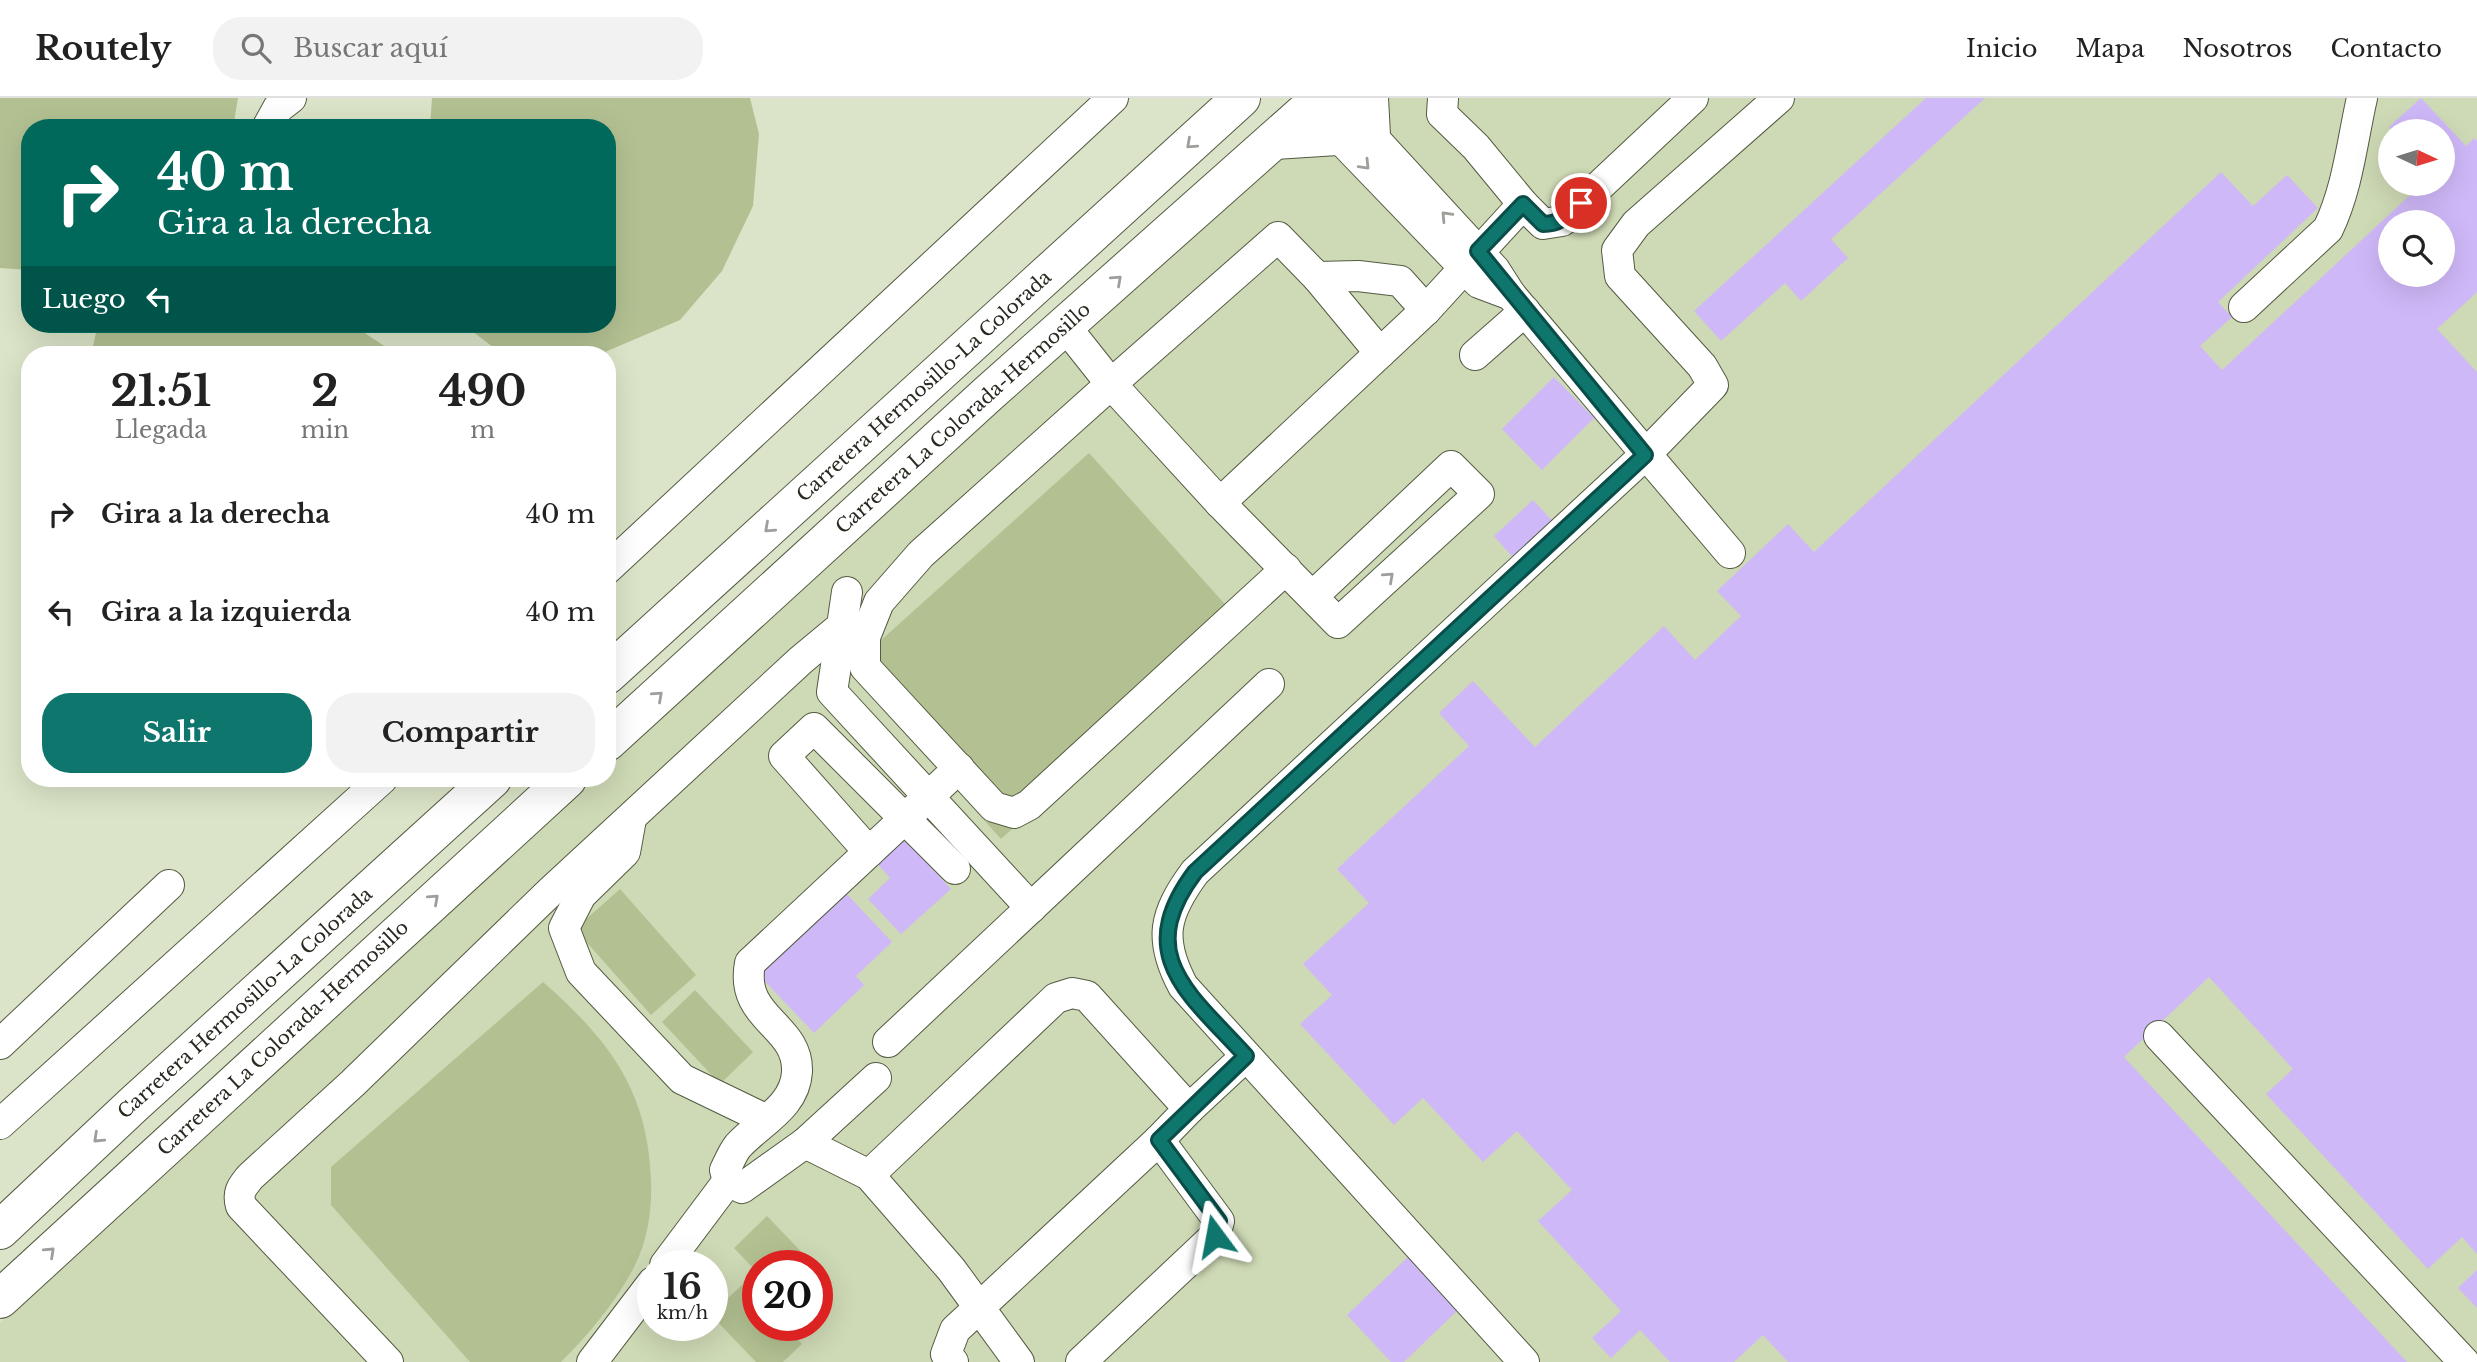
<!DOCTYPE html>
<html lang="es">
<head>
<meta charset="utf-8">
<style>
  body { margin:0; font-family:"Libre Baskerville",serif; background:#f2f2f2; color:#222; height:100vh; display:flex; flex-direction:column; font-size:26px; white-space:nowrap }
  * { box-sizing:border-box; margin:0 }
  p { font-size:23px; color:#767676 }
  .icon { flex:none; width:38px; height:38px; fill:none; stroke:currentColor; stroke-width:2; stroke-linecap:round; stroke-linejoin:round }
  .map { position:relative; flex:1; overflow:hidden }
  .side { position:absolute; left:21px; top:248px; width:595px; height:441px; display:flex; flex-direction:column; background:#fff; border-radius:28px; box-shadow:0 7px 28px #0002 }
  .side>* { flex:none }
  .hud { position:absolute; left:21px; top:21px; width:595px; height:214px; border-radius:28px; box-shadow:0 7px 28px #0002; background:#00695c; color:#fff; overflow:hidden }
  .needle { width:46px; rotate:94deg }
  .controls { position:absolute; left:2378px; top:21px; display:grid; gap:14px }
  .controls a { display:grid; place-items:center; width:77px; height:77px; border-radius:50%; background:#fff; box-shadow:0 7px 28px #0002; font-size:35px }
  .speed { position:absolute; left:637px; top:1152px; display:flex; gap:14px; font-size:35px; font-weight:700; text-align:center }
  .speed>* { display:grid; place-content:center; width:91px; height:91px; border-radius:50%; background:#fff; box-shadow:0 7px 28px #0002; line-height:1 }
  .speed small { font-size:18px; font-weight:400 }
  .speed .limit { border:10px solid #d22; background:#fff; color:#111 }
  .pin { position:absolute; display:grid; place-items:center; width:60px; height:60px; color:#fff; margin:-30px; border:4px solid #fff; border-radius:50%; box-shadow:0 2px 7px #0007 }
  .me { position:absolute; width:77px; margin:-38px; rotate:347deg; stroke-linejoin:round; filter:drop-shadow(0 0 5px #0008) }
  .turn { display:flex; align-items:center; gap:24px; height:147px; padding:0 21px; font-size:32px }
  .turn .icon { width:91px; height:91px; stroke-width:2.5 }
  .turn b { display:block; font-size:49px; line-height:60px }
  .then { display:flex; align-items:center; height:66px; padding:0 21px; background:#0003; gap:14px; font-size:26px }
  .eta { display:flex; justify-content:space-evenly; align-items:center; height:119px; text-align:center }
  .eta b { font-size:42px; font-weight:700; line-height:49px }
  .primary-button { display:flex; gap:14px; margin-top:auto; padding:14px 21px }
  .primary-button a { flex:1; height:80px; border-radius:28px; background:#0f766e; color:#fff; font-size:28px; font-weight:700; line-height:80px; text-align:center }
  .primary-button a+a { background:#f2f2f2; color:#222 }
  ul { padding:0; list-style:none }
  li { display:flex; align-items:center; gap:21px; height:98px; padding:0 21px }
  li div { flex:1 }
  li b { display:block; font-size:26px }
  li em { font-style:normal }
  header { display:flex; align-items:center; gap:42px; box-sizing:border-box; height:98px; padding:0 35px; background:#fff; border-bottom:2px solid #e0e0e0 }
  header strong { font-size:33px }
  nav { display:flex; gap:38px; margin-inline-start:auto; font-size:24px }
  .search { width:490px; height:63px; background:#f2f2f2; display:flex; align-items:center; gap:18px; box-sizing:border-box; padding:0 24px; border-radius:28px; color:#767676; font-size:26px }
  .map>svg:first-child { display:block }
  .built { fill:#ced9b5; fill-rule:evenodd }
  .green { fill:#b3c192 }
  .building { fill:#cfb8f8; fill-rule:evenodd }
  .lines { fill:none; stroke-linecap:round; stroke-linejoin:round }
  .minor-casing { stroke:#535b42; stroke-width:32 }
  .highway-casing { stroke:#535b42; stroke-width:40 }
  .minor { stroke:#fff; stroke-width:30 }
  .highway { stroke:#fff; stroke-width:38 }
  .oneway { stroke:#9e9f9a }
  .route-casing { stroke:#0a4d48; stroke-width:18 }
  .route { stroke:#0f766e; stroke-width:12 }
  .labels { text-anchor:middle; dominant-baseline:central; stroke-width:6; stroke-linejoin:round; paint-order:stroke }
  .street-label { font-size:19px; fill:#272a1f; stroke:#fff }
</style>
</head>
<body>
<header>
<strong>Routely</strong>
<div class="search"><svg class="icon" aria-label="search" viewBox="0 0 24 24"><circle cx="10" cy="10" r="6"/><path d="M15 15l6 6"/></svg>Buscar aquí</div>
<nav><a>Inicio</a><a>Mapa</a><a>Nosotros</a><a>Contacto</a></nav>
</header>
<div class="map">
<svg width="2477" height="1264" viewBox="0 0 2477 1264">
  <rect width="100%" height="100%" fill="#dbe4c8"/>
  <path class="built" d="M1321 0H2477V1264H0V1225L587 681H607V662ZM2390 33H2443V86H2390ZM2390 124H2443V177H2390ZM653 1167H712V1227H653ZM758 1167H817V1227H758Z"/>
  <g class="green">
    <polygon points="0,0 238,0 233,30 30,30 30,172 0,170"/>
    <polygon points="432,0 750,0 759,36 753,108 722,173 680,222 598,257 503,257 463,226 607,226 607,30 430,30"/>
    <polygon points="98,226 340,226 360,232 398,257 91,257"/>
    <polygon points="1089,355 1241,524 1001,741 849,571"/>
    <polygon points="620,791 696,877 651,917 575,831"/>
    <path d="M543 884C609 942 648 992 651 1083 652 1110 648 1142 635 1167 617 1203 590 1235 561 1264H470L331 1107V1069Z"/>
    <polygon points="695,892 753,954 720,986 662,924"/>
    <polygon points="767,1118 814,1167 758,1167 758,1175 734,1150"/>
    <polygon points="744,1185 758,1199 758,1227 784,1227 802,1246 783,1264 756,1264 712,1218 712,1215"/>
  </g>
  <g class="building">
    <polygon points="1926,0 1985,0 1831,141 1848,160 1801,203 1785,185 1721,243 1694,213"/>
    <path d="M2421 0 2466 48 2474 40 2477 43V194L2437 231 2477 274V1156L2462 1139 2428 1171 2266 996 2293 971 2209 879 2124 959 2407 1264H1788L1763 1237 1734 1264H1670L1640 1232 1611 1260 1592 1240 1621 1213 1538 1123 1572 1092 1517 1033 1483 1064 1423 1000 1394 1027 1300 926 1332 897 1303 866 1369 805 1337 771 1469 648 1439 615 1473 583 1535 649 1664 528 1695 562 1741 518 1717 493 1788 426 1814 454 2221 74 2253 108 2287 77 2318 110 2218 204 2232 219 2200 248 2222 272 2422 86H2443V33H2392L2389 29ZM2390 124H2443V177H2390Z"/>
    <polygon points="1554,279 1594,320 1542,372 1502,331"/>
    <polygon points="1533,402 1557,428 1517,464 1494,438"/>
    <polygon points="903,739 951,791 901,836 868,801 890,780 876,764"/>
    <polygon points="843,792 892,844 856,878 864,887 814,935 757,875"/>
    <polygon points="1410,1157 1460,1210 1404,1264 1391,1264 1347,1217"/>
    <polygon points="2477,1172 2477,1210 2458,1190"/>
  </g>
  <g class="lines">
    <defs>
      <g id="minor">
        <polyline points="1443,0 1442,16 1476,49 1523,106 1543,126 1562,123 1693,0"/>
        <polyline points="1323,23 1479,185 1511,197 1495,172 1337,0"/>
        <polyline points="267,30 278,10 291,0"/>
        <polyline points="1317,179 1380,255"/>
        <polyline points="1511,197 1730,455"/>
        <path d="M2244 209 2328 131C2348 89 2352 44 2362 0"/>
        <polyline points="1065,228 1111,286 921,456 879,504 865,539 865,569 994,709 1014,715 1029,707 1286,471"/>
        <polyline points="1475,257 1525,213"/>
        <polyline points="1220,405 1426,212 1523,106"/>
        <polyline points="607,471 1113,0"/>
        <polyline points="1313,498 1451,368 1479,396 1338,525 1220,405 1111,286 1278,139 1317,179 1358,178 1400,183 1426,212"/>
        <polyline points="842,528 832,594 1031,810"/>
        <path d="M959 670 750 865C739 922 799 926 797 974 795 1009 760 1024 738 1048 733 1054 729 1064 725 1072L728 1083 742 1090 805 1045 869 1077 951 1171 1019 1264"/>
        <polyline points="631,721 625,754 581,797 564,830 581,874 682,981 767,1022"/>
        <polyline points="869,754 784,658 814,630 955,771"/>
        <polyline points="2159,938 2464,1264"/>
        <polyline points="888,944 1269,586"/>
        <polyline points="0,946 169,787"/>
        <polyline points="1189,1011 1246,958"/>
        <polyline points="0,1026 382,681"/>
        <polyline points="805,1045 876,980"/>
        <polyline points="869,1077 1056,900 1072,895 1087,898 1189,1011 1159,1042 1219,1123 1215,1138 1081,1264"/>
        <polyline points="665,1167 728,1083"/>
        <path d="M388 1264 241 1108C237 1094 242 1089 250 1079L353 985 550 794 801 562 842 528 847 494"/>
        <polyline points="592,1264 653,1184"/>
        <polyline points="953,1264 946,1256 955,1232 1159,1042"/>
        <path d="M1524 1264 1183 888C1158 841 1164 816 1195 774L1645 357 1713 287 1702 268 1620 178 1617 152 1636 126 1779 0"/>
      </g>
      <g id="highway">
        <polyline points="1369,0 1371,37"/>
        <polyline points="1274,42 1337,38"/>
        <polyline points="607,577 1241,0"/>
        <polyline points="607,644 989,295 1321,0"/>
        <polyline points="0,1132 134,1006 492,681"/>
        <polyline points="0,1201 567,681"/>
      </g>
    </defs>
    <use href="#minor" class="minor-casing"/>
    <use href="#highway" class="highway-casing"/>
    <use href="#minor" class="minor"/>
    <use href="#highway" class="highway"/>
  </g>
  <defs><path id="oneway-chevron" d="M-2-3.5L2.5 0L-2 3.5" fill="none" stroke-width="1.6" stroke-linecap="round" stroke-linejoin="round" transform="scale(1.75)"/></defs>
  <g class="oneway">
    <use href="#oneway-chevron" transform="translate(1191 46) rotate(138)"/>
    <use href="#oneway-chevron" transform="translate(1365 67) rotate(46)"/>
    <use href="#oneway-chevron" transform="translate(1446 118) rotate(-133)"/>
    <use href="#oneway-chevron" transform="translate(1117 182) rotate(-42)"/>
    <use href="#oneway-chevron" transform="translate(769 430) rotate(138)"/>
    <use href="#oneway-chevron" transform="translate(1389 479) rotate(-42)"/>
    <use href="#oneway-chevron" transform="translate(658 598) rotate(-42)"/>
    <use href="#oneway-chevron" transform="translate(434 801) rotate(-42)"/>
    <use href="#oneway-chevron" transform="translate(98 1040) rotate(137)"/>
    <use href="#oneway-chevron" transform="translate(50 1154) rotate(-43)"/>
  </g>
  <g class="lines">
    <defs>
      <path id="route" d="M1215 1138 1219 1123 1159 1042 1246 958C1190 896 1132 858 1195 774L1645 357 1478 153 1523 106 1543 126C1561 126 1568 117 1581 105"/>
    </defs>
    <use href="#route" class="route-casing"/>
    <use href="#route" class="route"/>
  </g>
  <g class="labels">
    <g class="street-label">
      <text transform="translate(924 288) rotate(-42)">Carretera Hermosillo-La Colorada</text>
      <text transform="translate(963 320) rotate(-42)">Carretera La Colorada-Hermosillo</text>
      <text transform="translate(245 905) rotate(-42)">Carretera Hermosillo-La Colorada</text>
      <text transform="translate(283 940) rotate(-43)">Carretera La Colorada-Hermosillo</text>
    </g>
  </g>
</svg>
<div class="controls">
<a><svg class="needle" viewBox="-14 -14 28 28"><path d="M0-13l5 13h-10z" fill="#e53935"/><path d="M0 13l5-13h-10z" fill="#767676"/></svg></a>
<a><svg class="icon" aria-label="search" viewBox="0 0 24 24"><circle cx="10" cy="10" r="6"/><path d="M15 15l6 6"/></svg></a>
</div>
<div class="speed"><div>16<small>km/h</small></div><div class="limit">20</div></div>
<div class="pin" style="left:1581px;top:105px;background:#d93025"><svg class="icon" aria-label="arrive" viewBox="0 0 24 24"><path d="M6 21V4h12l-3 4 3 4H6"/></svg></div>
<svg class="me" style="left:1215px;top:1138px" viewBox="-20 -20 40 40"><path d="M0-17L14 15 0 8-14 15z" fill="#0f766e" stroke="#fff" stroke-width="4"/></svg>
<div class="hud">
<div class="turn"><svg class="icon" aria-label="right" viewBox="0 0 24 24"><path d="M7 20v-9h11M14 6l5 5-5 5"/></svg><div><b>40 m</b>Gira a la derecha</div></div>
<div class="then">Luego<svg class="icon" aria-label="left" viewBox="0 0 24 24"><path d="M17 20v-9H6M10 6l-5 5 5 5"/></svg></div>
</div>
<section class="side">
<div class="eta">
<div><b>21:51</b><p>Llegada</p></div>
<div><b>2</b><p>min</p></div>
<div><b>490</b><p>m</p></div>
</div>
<ul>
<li><svg class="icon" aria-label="right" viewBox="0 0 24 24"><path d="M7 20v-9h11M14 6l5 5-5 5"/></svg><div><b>Gira a la derecha</b></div><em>40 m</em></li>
<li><svg class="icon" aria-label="left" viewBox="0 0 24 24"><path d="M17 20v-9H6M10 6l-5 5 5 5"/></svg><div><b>Gira a la izquierda</b></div><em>40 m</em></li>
</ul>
<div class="primary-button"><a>Salir</a><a>Compartir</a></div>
</section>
</div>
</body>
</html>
